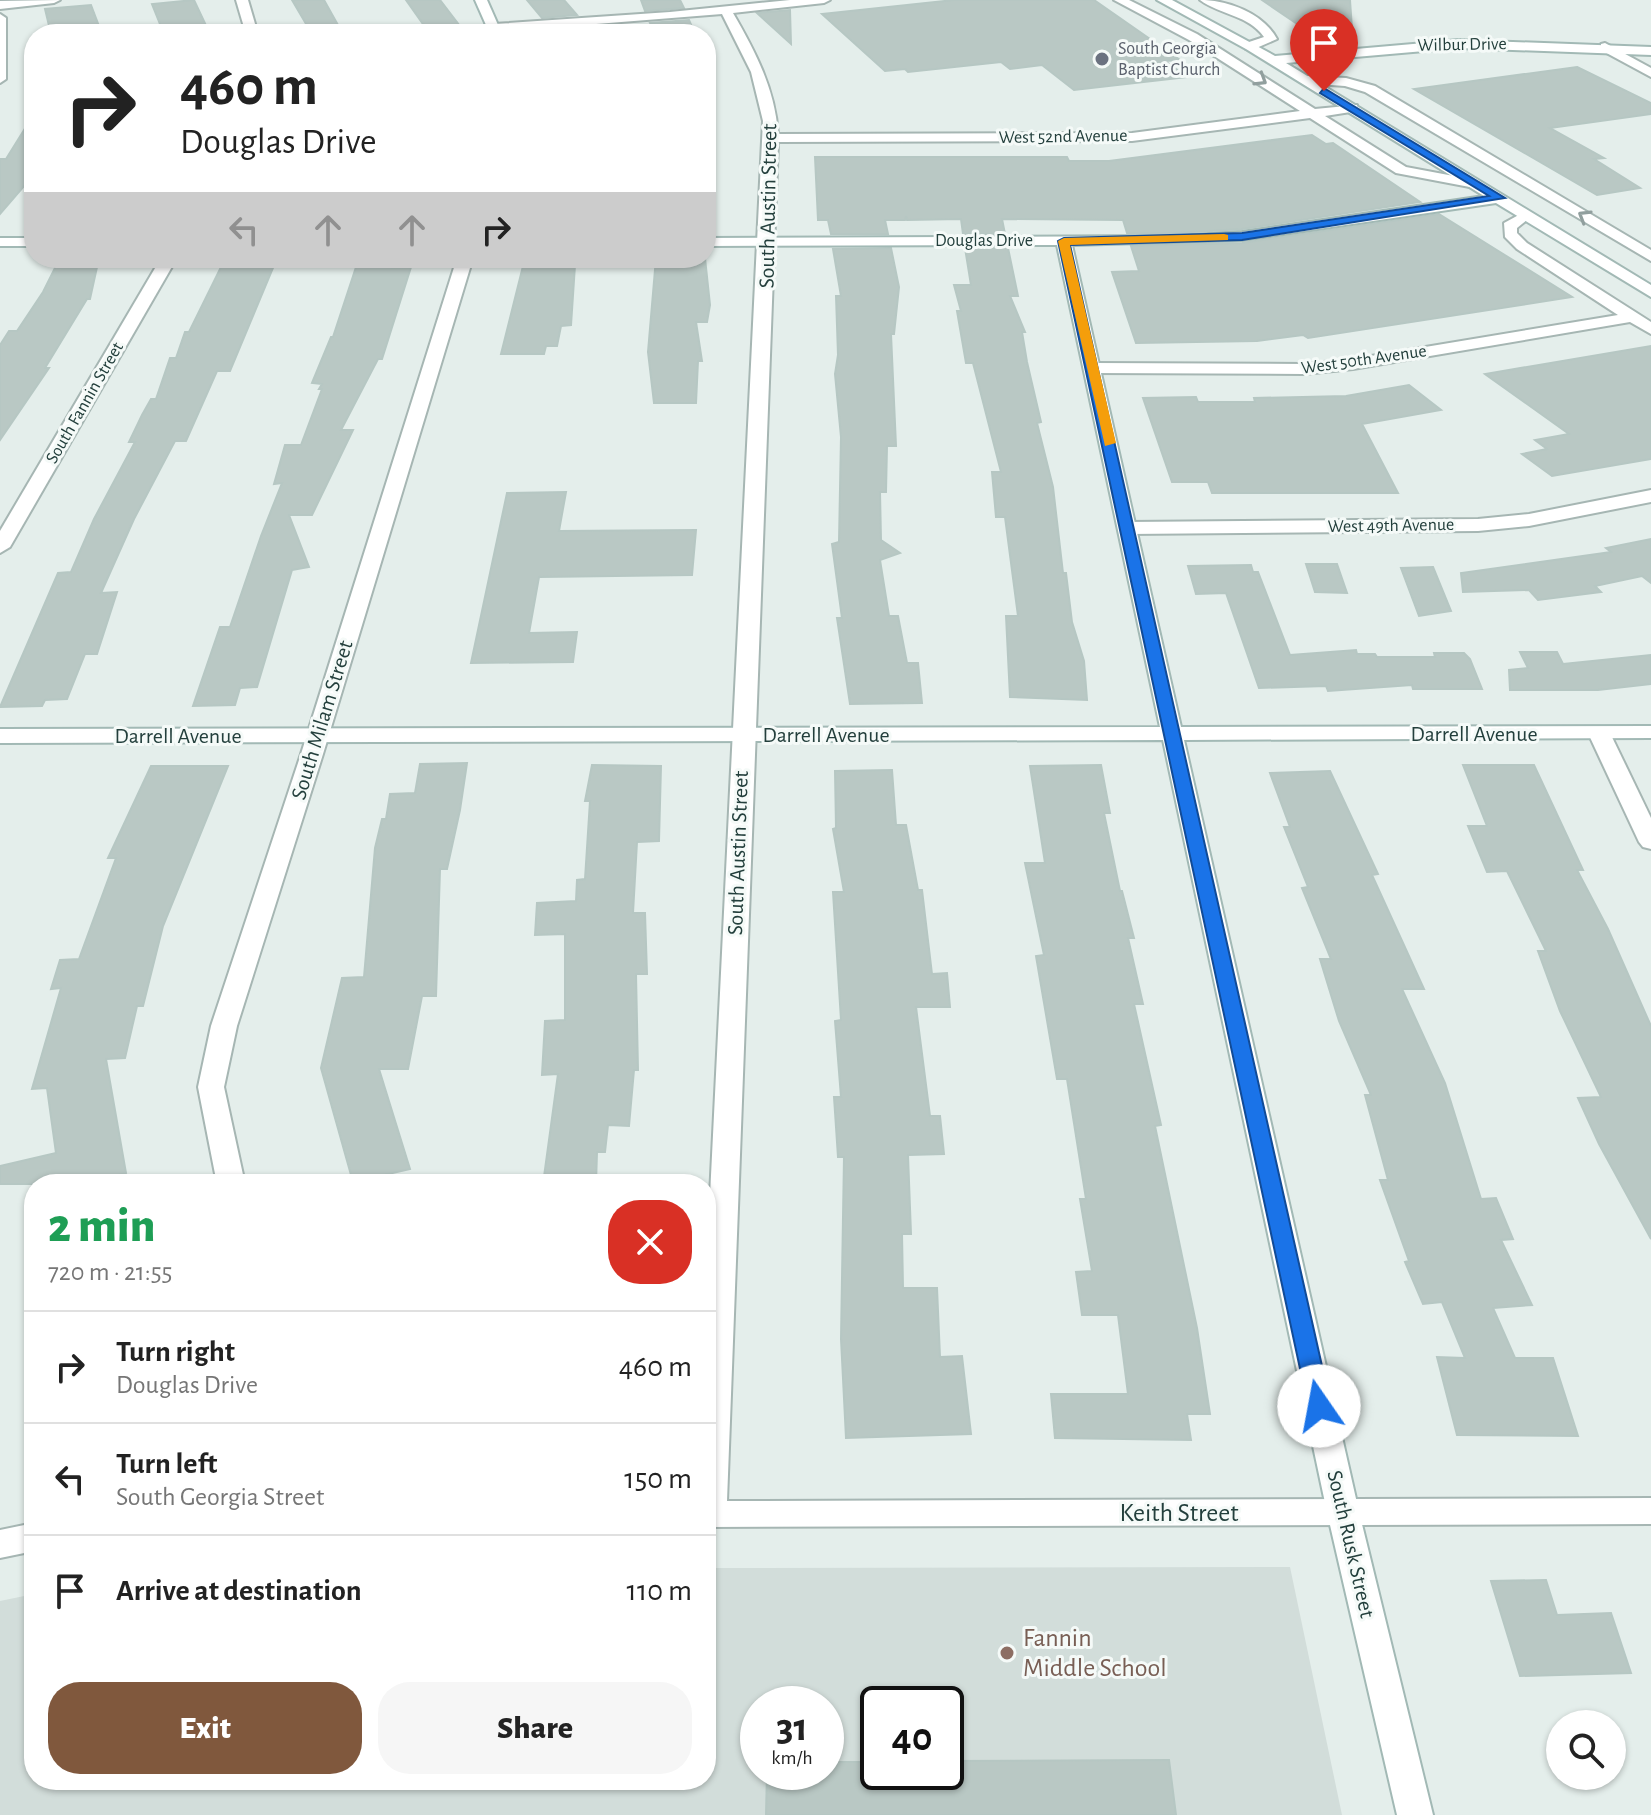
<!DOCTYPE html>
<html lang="en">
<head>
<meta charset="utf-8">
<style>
  body { margin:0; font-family:"Alegreya Sans",sans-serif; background:#f6f6f6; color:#222; height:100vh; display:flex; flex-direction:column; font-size:30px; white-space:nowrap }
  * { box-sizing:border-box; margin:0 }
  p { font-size:26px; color:#767676 }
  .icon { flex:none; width:44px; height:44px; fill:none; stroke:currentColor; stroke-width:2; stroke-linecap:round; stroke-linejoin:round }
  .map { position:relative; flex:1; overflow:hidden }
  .sheet { position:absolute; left:24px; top:1174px; width:692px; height:616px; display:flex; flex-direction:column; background:#fff; border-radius:32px; box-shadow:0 2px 6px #0004 }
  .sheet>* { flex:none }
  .guide { position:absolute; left:24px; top:24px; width:692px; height:244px; border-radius:32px; box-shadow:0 2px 6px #0004; background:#fff; color:#222; overflow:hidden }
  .tools { position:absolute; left:1546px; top:1710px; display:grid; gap:16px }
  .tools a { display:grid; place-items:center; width:80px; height:80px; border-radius:50%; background:#fff; box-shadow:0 2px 6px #0004; font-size:40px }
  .speed { position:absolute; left:740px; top:1686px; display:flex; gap:16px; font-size:40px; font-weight:700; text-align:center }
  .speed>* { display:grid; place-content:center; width:104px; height:104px; border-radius:50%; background:#fff; box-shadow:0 2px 6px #0004; line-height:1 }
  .speed small { font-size:20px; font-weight:400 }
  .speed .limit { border:4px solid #111; border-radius:12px; background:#fff; color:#111 }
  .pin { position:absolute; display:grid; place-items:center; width:68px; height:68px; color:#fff; margin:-82px -34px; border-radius:50% 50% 50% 0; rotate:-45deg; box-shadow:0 0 8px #0007 }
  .pin .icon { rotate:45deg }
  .me { position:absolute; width:88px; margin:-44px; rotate:348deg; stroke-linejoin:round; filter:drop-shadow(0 0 6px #0008) }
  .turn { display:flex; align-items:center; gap:28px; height:168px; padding:0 24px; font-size:36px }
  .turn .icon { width:104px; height:104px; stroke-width:2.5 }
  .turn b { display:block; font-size:56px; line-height:68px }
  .lanes { display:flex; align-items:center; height:76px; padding:0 24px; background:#0003; justify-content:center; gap:40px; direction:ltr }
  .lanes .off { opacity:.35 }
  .round { display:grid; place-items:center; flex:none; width:84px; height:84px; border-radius:32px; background:#f6f6f6 }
  .summary { display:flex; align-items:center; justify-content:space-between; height:136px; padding:0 24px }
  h1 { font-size:48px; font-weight:800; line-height:60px; color:#1e9e55 }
  .action { display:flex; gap:16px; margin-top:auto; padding:16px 24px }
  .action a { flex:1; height:92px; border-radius:32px; background:#80583d; color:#fff; font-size:32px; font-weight:800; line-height:92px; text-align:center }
  .action a+a { background:#f6f6f6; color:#222 }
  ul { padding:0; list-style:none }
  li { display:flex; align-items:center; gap:24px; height:112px; padding:0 24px; border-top:2px solid #e0e0e0 }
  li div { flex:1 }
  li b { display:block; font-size:30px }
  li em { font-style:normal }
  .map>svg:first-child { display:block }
  .built { fill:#d2ddda; fill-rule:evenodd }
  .building { fill:#b9c8c4; stroke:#b6c7c3; stroke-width:2 }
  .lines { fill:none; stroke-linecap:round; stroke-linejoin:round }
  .street-casing { stroke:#a6b6b3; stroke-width:4 }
  .secondary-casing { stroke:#a2b9b5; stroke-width:4 }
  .street { fill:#fff; fill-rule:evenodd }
  .secondary { fill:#fff; fill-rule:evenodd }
  .oneway { stroke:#919f9e }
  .route { fill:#1a73e8; stroke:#114b97; stroke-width:2 }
  .slow { fill:#f59e0b }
  .worship-dot { fill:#6b7280; stroke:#f5faf8; stroke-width:3 }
  .education-dot { fill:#8d6e63; stroke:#f5faf8; stroke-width:3 }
  .labels { text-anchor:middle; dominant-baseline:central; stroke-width:6; stroke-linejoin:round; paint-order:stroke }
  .far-street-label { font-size:18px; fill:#233f3c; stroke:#f5faf8 }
  .far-worship-label { font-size:18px; fill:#5b616d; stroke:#f5faf8; text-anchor:start }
  .street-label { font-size:22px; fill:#233f3c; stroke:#f5faf8 }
  .near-street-label { font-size:26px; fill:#233f3c; stroke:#f5faf8 }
  .near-education-label { font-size:26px; fill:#785e54; stroke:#f5faf8; text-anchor:start }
</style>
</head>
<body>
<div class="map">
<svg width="1651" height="1815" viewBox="0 0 1651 1815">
  <rect width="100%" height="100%" fill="#e4eeeb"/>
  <path class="built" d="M1290 1567 1342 1815H0V1601L34 1594V1780H706V1568ZM758 1704H826V1772H758ZM878 1704H946V1772H878Z"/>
  <g class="building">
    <polygon points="194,0 210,34 164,34 152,4"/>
    <polygon points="292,0 324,0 343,34 312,34"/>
    <polygon points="406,0 440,0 466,34 430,34"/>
    <polygon points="527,0 564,0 577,15 542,18"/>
    <polygon points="641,0 680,0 684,8 645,11"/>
    <polygon points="954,0 1094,0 1180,60 1165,61 1187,77 1074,90 1042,65 1010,69 1001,62 908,72 905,69 885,71 822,14"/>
    <polygon points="1262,0 1350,0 1352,29 1309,32"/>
    <polygon points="91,5 102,34 51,34 45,9"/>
    <polygon points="790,10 791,44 757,13"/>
    <polygon points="689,20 695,34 655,34 650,23"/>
    <polygon points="1577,67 1651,103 1651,114 1550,128 1604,158 1594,159 1640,188 1597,195 1414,89"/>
    <polygon points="34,114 34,186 24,186 0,214 0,159 6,159"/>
    <polygon points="1312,135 1326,144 1333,143 1420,202 1242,229 1176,233 1127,233 1123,220 1002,219 1005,234 963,234 961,219 907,220 906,216 905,220 885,220 888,234 831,234 828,220 818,220 815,157 1067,157 1069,161 1109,161"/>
    <polygon points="1439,214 1572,297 1308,338 1303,335 1257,341 1136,343 1112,272 1139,271 1131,246 1242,243"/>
    <polygon points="891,248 899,287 894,334 891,334 896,446 887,446 886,492 880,492 881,540 900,553 880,560 889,616 898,616 907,663 918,663 922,703 850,704 837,618 842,618 832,544 839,542 841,437 835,374 838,355 836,296 841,296 833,249"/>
    <polygon points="965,248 1008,248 1018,296 1010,296 1025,332 1022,332 1027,362 1041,422 1037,423 1053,487 1063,573 1066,573 1072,622 1084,661 1087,700 1010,697 1006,616 1018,616 1005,517 996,517 992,472 1001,472 973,363 966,363 957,311 961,311 954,285 971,285"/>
    <polygon points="60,258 99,258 90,299 87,299 45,368 49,368 0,440 0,345 9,331 17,331 43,292"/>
    <polygon points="359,258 395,258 392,268 411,267 382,359 378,359 341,430 353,430 312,515 289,515 309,567 292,570 257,687 240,688 235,705 193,706 220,627 230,627 261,536 282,483 274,484 285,445 301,445 322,389 319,389 322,384 312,383 331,337 333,337"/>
    <polygon points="525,258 555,258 553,265 575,265 571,325 561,326 557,346 546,346 544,354 501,354"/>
    <polygon points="656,258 705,258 710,305 707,322 696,322 702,361 698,361 696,403 654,403 648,352"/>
    <polygon points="223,263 275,263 230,371 217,371 186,441 175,441 134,519 101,593 117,592 97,654 85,654 67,699 45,700 42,706 0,707 58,573 71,572 94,519 135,442 129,442 142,415 151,399 156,399 170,358 176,358 185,332 189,332"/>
    <polygon points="1651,346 1651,459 1552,476 1522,454 1547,449 1535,440 1569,434 1485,374"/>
    <polygon points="1409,385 1441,410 1362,424 1398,493 1212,493 1208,482 1172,482 1143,398 1196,397 1198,402 1255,402 1254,398 1346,396"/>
    <polygon points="566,492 559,531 696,530 692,575 539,577 529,633 577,632 573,662 471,663 507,493"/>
    <polygon points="1651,539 1651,583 1642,576 1595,586 1601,592 1538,600 1529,590 1463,592 1461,573 1611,552 1606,548"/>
    <polygon points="1306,564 1337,564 1347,593 1315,592"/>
    <polygon points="1251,565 1253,572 1258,572 1290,655 1356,650 1357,654 1375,654 1377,657 1435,657 1434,653 1464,653 1470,659 1482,689 1413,689 1412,685 1328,691 1326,686 1259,688 1226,593 1196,594 1188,566"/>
    <polygon points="1433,567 1451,611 1419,616 1401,568"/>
    <polygon points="1520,652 1557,652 1563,664 1651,655 1651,684 1598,690 1510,690 1509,670 1528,668"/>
    <polygon points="467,763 460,810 447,869 440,869 436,996 422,996 408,1069 379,1069 410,1169 353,1182 321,1068 342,978 364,977 375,848 382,819 386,819 390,794 415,793 420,764"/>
    <polygon points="592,765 661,766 659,841 637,842 633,913 645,913 647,974 636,974 638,1070 634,1070 629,1126 608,1125 605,1152 597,1152 596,1184 543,1184 558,1074 542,1075 545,1021 565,1020 565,934 535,935 537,903 576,901 577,880 585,879 590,801 585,801"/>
    <polygon points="1101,765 1110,813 1104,813 1120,891 1122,891 1134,938 1128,938 1143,1004 1134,1004 1161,1125 1155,1126 1197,1328 1210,1414 1187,1414 1191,1440 1055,1438 1051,1394 1128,1394 1118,1315 1082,1315 1076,1272 1092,1271 1080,1199 1086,1199 1067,1079 1057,1079 1036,956 1044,955 1025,863 1045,863 1030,766"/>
    <polygon points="1463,765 1534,765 1583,870 1577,870 1608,929 1651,1026 1651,1239 1599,1144 1578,1098 1601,1097 1560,1011 1538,951 1546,951 1507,871 1487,872 1468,826 1487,826"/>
    <polygon points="151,766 228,766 163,926 143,1006 137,1006 125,1058 106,1059 126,1173 78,1184 0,1184 0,1166 56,1153 47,1088 32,1089 61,988 51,989 60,960 79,959 116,858 108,858"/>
    <polygon points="892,770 896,825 906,825 918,890 922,890 932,974 947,973 950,1007 916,1007 930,1116 940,1116 944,1154 908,1155 911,1234 902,1234 903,1288 937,1288 940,1357 962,1356 971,1434 846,1438 841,1339 844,1157 838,1157 834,1097 841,1097 835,1021 841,1020 833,892 844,892 833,829 836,828 835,771"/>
    <polygon points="1330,771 1378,874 1372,875 1424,989 1402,989 1445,1083 1481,1199 1496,1198 1513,1239 1501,1240 1532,1305 1493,1308 1515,1358 1553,1358 1578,1436 1457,1435 1437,1357 1465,1358 1442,1302 1423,1304 1405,1262 1409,1261 1380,1180 1388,1180 1365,1095 1371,1095 1339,1021 1320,959 1331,959 1302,888 1308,887 1284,827 1290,827 1270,773"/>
    <polygon points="1546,1580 1557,1615 1611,1613 1631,1673 1520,1676 1491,1581"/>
    <polygon points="1169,1760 1176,1815 766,1815 767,1772 826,1772 826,1762 878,1762 878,1772 946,1772 946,1761"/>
  </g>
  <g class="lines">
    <defs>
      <g id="street">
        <polygon points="60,0 54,3 0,9 0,1"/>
        <polygon points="236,0 248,0 258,34 246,34"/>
        <path d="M790 0H830L824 3 733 13C755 51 775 89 778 134L1132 133 1300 111 1189 40 1114 0H1129L1197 34 1315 109 1357 105V111L1325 116 1406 167 1475 180 1482 184 1475 188 1396 173 1310 118 1132 141 778 142 727 1501 1651 1498V1524L706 1527V1277L763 121 751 72 722 14 494 32 488 28 494 24 670 12Z"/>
        <path d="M1200 0C1228 0 1263 13 1277 39L1254 49H1246V43L1264 37C1249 15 1220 15 1200 0Z"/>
        <polygon points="0,14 6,18 6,79 0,83"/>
        <polygon points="1605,43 1651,68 1651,77 1601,50 1601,44"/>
        <polygon points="1307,76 1346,78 1375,86 1651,250 1651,261 1365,92 1345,86 1302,83 1302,77"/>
        <polygon points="1526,211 1533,215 1517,228 1517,233 1527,243 1651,322 1651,334 1630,322 1353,369 1304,374 1093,373 1085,368 1093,363 1304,364 1353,359 1618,315 1517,249 1505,237 1504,223"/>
        <polygon points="161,258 177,258 10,547 0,553 0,531"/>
        <polygon points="457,258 473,258 323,754 237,1026 224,1087 245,1184 217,1184 198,1087 211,1026 301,754"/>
        <polygon points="1651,490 1651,502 1529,526 1478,531 1128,534 1119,528 1128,522 1478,519 1529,514"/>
        <polygon points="1599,727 1610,733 1651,818 1651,849 1643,847 1639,842 1588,733"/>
        <polygon points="34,1523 34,1551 0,1558 0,1530"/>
      </g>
      <g id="secondary">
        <polygon points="475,0 487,0 502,34 490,34"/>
        <polygon points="1157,0 1172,0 1275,56 1459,40 1651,47 1651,55 1459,48 1286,63 1651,285 1651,297 1496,203 1242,240 1072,245 1181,727 1651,726 1651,738 1184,740 1359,1512 1433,1815 1397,1815 1327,1512 1163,740 0,743 0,729 1160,727 1057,245 706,246 706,238 1176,236 1242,232 1484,196 1246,49"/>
        <rect x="0" y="238" width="34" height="8"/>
      </g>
    </defs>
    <use href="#street" class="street-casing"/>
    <use href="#secondary" class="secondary-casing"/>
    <use href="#street" class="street"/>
    <use href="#secondary" class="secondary"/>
  </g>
  <defs><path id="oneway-chevron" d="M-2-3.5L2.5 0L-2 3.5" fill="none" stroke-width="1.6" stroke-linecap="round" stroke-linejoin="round" transform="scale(2)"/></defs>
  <g class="oneway">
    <use href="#oneway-chevron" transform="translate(1261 80) rotate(32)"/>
    <use href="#oneway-chevron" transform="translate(1584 216) rotate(-149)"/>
  </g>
  <polygon class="route" points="1324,88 1505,198 1242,240 1070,245 1331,1406 1328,1413 1319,1416 1311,1413 1308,1406 1058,241 1064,238 1242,233 1489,196 1320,93"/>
  <polygon class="slow" points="1224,234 1228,235 1228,240 1070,245 1116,443 1105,446 1058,241 1064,238"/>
  <circle class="worship-dot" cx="1102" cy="59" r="8"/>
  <circle class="education-dot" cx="1007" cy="1653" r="8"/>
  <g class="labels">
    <g class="far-street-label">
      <text transform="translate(1462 45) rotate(-1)">Wilbur Drive</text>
      <text transform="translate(1063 137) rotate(-1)">West 52nd Avenue</text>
      <text x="984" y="241">Douglas Drive</text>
      <text transform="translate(1364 360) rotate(-8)">West 50th Avenue</text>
      <text transform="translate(85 403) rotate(-60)">South Fannin Street</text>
      <text transform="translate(1391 526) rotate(-1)">West 49th Avenue</text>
    </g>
    <g class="far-worship-label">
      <text x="1118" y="49">South Georgia<tspan x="1118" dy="21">Baptist Church</tspan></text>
    </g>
    <g class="street-label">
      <text transform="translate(768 206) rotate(-89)">South Austin Street</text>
      <text transform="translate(322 720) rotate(-73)">South Milam Street</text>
      <text x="1474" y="734">Darrell Avenue</text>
      <text x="826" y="735">Darrell Avenue</text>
      <text x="178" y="736">Darrell Avenue</text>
      <text transform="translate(738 853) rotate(-88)">South Austin Street</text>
      <text transform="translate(1351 1544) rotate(77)">South Rusk Street</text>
    </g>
    <g class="near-street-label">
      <text x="1179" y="1513">Keith Street</text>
    </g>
    <g class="near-education-label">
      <text x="1023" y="1638">Fannin<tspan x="1023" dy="30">Middle School</tspan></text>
    </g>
  </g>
</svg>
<div class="tools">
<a><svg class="icon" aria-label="search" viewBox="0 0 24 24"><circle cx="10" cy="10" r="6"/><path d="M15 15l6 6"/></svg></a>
</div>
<div class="speed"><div>31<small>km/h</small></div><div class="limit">40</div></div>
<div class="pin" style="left:1324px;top:91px;background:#d93025"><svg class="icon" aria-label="arrive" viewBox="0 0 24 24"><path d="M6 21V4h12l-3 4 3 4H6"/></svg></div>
<svg class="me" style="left:1319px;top:1406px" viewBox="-20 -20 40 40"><circle r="19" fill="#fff"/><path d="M0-13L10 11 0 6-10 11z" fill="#1a73e8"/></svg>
<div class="guide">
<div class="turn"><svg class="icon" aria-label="right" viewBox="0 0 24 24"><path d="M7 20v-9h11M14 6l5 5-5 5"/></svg><div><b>460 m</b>Douglas Drive</div></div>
<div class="lanes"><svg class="icon off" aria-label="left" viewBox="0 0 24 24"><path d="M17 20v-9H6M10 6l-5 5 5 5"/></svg><svg class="icon off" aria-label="ahead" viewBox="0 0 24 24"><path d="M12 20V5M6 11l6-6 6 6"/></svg><svg class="icon off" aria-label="ahead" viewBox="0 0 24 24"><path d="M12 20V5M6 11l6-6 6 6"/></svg><svg class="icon" aria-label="right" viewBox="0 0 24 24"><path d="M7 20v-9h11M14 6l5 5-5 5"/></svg></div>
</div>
<section class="sheet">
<div class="summary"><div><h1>2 min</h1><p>720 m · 21:55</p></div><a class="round" style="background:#d93025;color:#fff"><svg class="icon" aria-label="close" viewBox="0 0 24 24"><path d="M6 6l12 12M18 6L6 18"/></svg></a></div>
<ul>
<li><svg class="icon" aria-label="right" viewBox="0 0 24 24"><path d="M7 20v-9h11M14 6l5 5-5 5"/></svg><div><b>Turn right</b><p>Douglas Drive</p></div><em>460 m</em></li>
<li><svg class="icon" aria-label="left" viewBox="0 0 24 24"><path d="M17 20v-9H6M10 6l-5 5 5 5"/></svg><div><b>Turn left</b><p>South Georgia Street</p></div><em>150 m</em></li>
<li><svg class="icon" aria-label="arrive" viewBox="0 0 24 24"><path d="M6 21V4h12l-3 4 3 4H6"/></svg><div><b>Arrive at destination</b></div><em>110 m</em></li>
</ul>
<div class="action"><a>Exit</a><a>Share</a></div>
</section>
</div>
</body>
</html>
